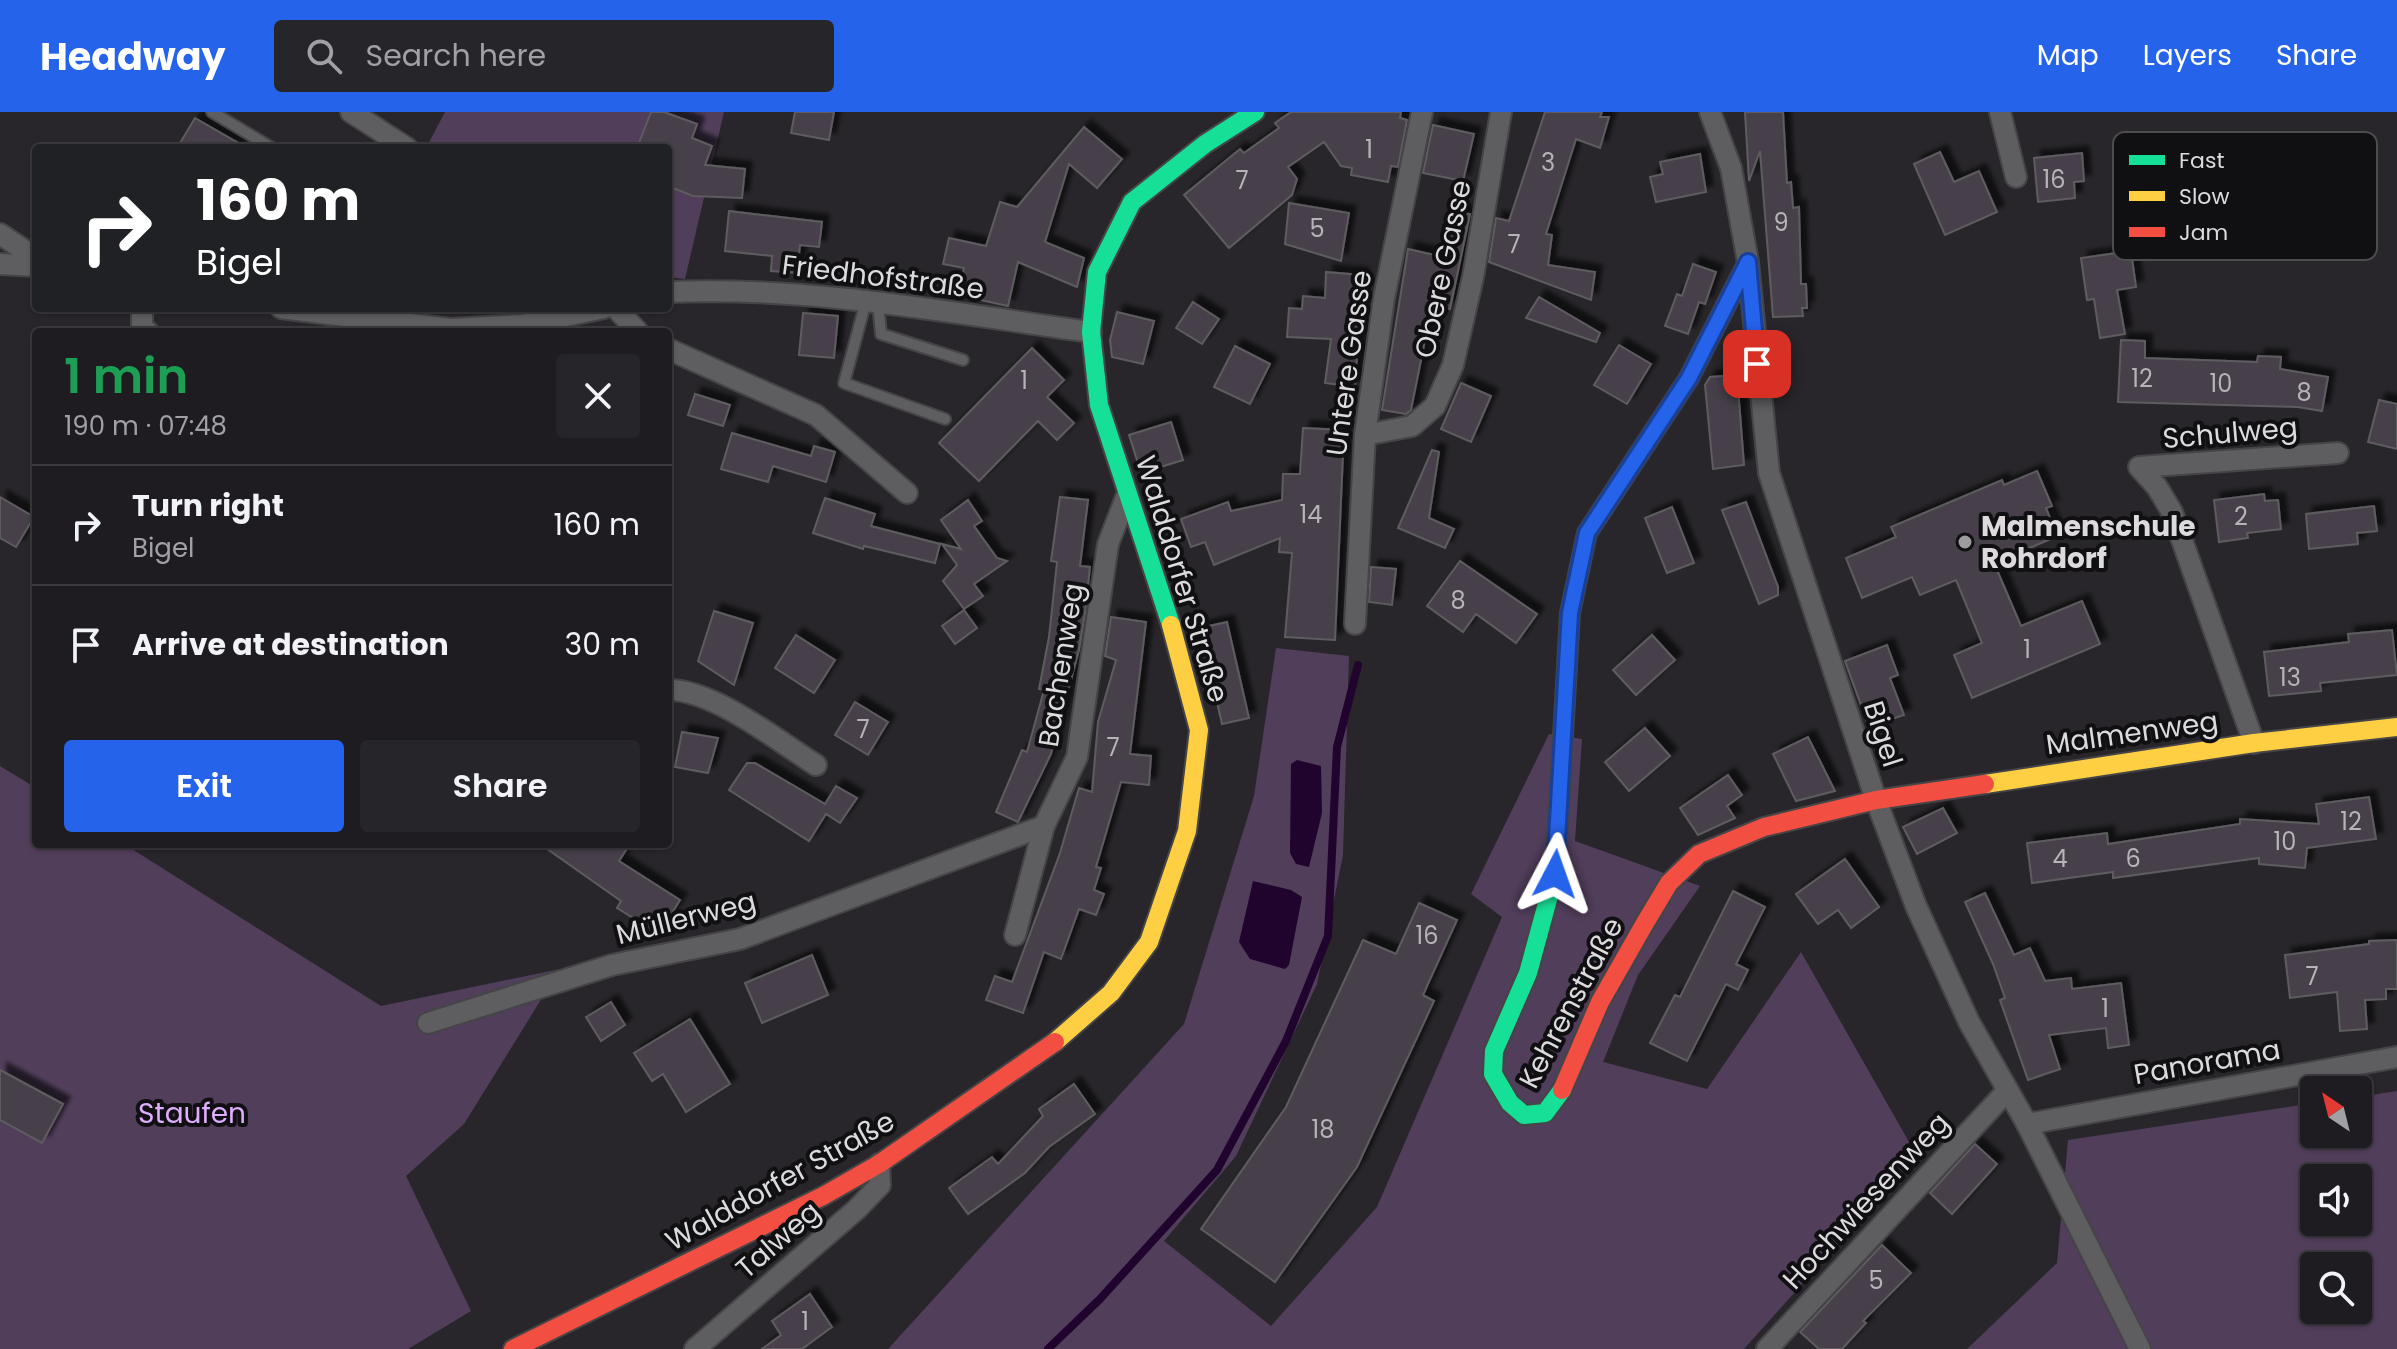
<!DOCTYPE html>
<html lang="en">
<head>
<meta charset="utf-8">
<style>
  body { margin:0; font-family:Poppins,sans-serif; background:#262529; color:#f1f3f6; height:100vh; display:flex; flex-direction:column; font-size:30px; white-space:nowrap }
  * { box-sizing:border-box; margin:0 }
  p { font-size:26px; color:#a1a1a5 }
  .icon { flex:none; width:44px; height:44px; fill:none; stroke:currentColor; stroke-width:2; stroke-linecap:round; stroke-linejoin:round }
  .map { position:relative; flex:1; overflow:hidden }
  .details { position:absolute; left:32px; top:216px; width:640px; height:520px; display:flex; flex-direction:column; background:#1e1c20; border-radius:8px; box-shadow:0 2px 6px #0004,0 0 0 2px #3c3a3e }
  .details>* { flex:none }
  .hud { position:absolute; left:32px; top:32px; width:640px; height:168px; border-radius:8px; box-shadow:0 2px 6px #0004,0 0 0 2px #3c3a3e; background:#202124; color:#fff; overflow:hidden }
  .needle { width:52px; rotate:325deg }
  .fabs { position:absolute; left:2300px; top:964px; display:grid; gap:16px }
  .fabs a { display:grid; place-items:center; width:72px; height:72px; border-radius:8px; background:#1e1c20; box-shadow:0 2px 6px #0004,0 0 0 2px #3c3a3e; font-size:40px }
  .pin { position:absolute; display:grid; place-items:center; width:68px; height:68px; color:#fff; margin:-34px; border-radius:16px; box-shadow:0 4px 12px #0006 }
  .me { position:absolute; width:88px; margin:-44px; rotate:4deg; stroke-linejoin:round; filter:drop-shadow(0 0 6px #0008) }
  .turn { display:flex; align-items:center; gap:28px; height:168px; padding:0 32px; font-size:36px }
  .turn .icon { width:104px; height:104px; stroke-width:2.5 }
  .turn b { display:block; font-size:56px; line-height:68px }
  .round { display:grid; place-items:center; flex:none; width:84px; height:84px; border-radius:8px; background:#262529 }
  .head { display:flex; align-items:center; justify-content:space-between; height:136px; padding:0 32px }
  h1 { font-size:48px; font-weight:600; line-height:60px; color:#1e9e55 }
  .button { display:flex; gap:16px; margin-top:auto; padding:16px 32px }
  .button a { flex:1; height:92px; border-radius:8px; background:#2563eb; color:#fff; font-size:32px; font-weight:600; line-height:92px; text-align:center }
  .button a+a { background:#262529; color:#f1f3f6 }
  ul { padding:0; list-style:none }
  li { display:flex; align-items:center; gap:24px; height:120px; padding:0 32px; border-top:2px solid #3c3a3e }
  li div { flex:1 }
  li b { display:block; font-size:30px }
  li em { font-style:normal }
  header { display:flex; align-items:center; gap:48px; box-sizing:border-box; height:112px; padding:0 40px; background:#2563eb; color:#fff }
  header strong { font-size:38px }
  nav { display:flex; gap:44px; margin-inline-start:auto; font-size:28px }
  .search { width:560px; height:72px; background:#262529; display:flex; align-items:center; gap:20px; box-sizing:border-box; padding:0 28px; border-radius:8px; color:#a1a1a5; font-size:30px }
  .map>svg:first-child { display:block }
  .green { fill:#513e5b; fill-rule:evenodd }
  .water { fill:#20042d }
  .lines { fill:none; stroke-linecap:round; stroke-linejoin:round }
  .stream { stroke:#20042d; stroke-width:8 }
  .building { fill:#47404c; stroke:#5e5c5f; stroke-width:2; filter:url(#shadow) }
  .lane-casing { stroke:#454446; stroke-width:14 }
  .street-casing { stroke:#454446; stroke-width:24 }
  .fast-casing { stroke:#454446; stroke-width:22 }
  .slow-casing { stroke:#454446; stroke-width:22 }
  .jam-casing { stroke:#454446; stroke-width:22 }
  .lane { stroke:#5e5d5f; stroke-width:10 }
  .street { stroke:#5e5d5f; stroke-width:20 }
  .fast { stroke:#16e098; stroke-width:18 }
  .slow { stroke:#ffcf43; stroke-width:18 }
  .jam { stroke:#f24e42; stroke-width:18 }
  .route-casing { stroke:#184099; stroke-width:20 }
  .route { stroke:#2563eb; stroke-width:14 }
  .poi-dot { fill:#9d9b9e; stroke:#100f11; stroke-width:3 }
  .labels { text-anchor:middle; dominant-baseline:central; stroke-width:8; stroke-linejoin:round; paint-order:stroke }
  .number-label { font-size:24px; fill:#b7b4b9 }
  .street-label { font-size:28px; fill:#dcdadd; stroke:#100f11 }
  .poi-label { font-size:28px; font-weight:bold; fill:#dcdadd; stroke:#100f11; text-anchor:start }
  .park-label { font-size:28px; fill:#deaefc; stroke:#100f11 }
  .key { fill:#100f11; stroke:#4d4c4e; stroke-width:2 }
  .key-label { font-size:22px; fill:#dcdadd }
</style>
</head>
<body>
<header>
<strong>Headway</strong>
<div class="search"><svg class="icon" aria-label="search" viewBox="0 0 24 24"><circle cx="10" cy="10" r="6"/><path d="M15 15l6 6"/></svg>Search here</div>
<nav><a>Map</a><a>Layers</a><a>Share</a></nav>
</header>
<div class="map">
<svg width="2397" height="1237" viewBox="0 0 2397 1237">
  <defs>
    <filter id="shadow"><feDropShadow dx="7" dy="-7" stdDeviation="2" flood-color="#0009"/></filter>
  </defs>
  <rect width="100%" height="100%" fill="#28262a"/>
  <g class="green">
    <polygon points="445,0 724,0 685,167 668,165 668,36 426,36"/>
    <polygon points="1276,536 1349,544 1343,743 1317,872 1236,1044 1164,1129 1271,1214 1377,1095 1502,805 1471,782 1549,622 1582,627 1575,729 1700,774 1638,863 1603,950 1707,977 1801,840 1917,1044 1744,1237 888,1237 1184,912 1254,684"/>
    <polygon points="0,654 36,676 36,732 124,732 381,894 560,857 464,1012 406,1064 471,1199 408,1237 0,1237"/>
    <path d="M2397 979V1237H1967L2057 1151 2068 1028 2314 991V1022H2358V985ZM2314 1066H2358V1110H2314ZM2314 1154H2358V1198H2314Z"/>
  </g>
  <g class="water">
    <polygon points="1297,648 1321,654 1322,701 1309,755 1296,752 1290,741 1291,652"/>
    <polygon points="1253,769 1291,778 1302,785 1289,853 1285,857 1250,847 1239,830"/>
  </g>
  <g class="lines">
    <polyline class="stream" points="1048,1237 1100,1187 1217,1058 1286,929 1328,824 1337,635 1358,553"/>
  </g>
  <g class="building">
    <polygon points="651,0 664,0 697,12 692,26 712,34 705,53 745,57 742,86 693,84 668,74 668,36 637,36"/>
    <polygon points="795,0 834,0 829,28 791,21"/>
    <polygon points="1291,0 1401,0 1400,6 1407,8 1398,55 1391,54 1388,70 1351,63 1352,56 1341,54 1324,30 1288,55 1297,67 1292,83 1229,136 1184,83 1240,37 1244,41 1279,16 1275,11"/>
    <polygon points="1545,0 1602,0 1600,5 1609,5 1600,36 1576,27 1546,122 1552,123 1548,153 1595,160 1591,188 1489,150 1496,106 1509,109"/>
    <polygon points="1745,0 1783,0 1787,71 1791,70 1793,96 1799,95 1801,172 1806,172 1807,196 1802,196 1803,204 1773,205 1760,39 1749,69"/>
    <polygon points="195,6 247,36 177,36"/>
    <polygon points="1433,13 1474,22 1463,69 1423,61"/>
    <polygon points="1084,15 1122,47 1097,76 1069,52 1045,130 1084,146 1077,175 1018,150 1008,194 958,183 964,156 943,152 949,126 986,134 1000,90 1017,95"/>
    <polygon points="1940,40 1954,70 1979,59 1997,100 1945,123 1914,52"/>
    <polygon points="2082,41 2084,69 2074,70 2075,86 2038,90 2034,46"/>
    <polygon points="1700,42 1706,80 1656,90 1650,65 1663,62 1660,50"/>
    <polygon points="1289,91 1349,101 1341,149 1285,132"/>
    <polygon points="729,99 822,110 819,135 800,133 797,161 771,159 772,144 725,139"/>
    <polygon points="1449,99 1470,102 1450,197 1432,193 1411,298 1406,302 1382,298 1408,137 1439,144"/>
    <polygon points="2131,139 2136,175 2117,178 2125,222 2100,226 2094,187 2087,188 2081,146"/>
    <polygon points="1693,152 1716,160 1705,192 1699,190 1688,222 1665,214 1677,182 1682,184"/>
    <polygon points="1326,160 1362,163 1355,275 1325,271 1331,227 1287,225 1289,196 1302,197 1303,184 1325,186"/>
    <polygon points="1539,185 1600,221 1596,230 1526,206"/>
    <polygon points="1193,190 1219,207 1202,232 1176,216"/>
    <polygon points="1117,200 1154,209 1143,252 1112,245 1110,228"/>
    <polygon points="803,201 838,204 834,246 799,243"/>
    <polygon points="2121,228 2145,229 2145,246 2257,250 2258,244 2281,245 2280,257 2328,265 2322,299 2298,295 2118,290"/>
    <polygon points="1619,233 1651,252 1627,292 1594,273"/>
    <polygon points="1235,234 1270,252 1250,292 1214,275"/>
    <polygon points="1032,236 1064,268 1047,285 1074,311 1057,328 1038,309 979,369 939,331"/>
    <polygon points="1737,263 1744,353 1713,357 1705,273 1710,265"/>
    <polygon points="1461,271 1491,284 1471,330 1441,317"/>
    <polygon points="695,282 730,293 723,314 688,303"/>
    <polygon points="2379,288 2397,292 2397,337 2368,330"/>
    <polygon points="1171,310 1183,348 1141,361 1129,323"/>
    <polygon points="1303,316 1344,318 1335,528 1285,525 1292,441 1279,440 1280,426 1214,453 1205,430 1191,435 1181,407 1228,390 1231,399 1282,388 1283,362 1300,362"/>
    <polygon points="732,321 811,344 814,334 835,340 826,370 773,354 768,370 721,357"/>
    <polygon points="1432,338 1439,340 1429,406 1454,417 1445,436 1398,416"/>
    <polygon points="2037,359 2052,394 2046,396 2054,416 2053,426 1994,451 2021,514 2082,489 2100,532 1972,586 1954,543 1982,531 1956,468 1920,483 1912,465 1862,486 1846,446 1896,425 1891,415 2002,368 2004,373"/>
    <polygon points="2264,382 2265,389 2278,388 2281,417 2247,421 2248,426 2219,430 2214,388"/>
    <polygon points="0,385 34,405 16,435 0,426"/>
    <polygon points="1060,385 1088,388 1080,454 1090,455 1085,501 1079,538 1051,642 1018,710 996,700 1022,638 1027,640 1044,578 1039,577 1049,525 1057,450 1051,449"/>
    <polygon points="825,386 875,402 871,414 940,432 935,451 864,434 863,437 813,421"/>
    <polygon points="968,388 982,409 974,414 997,446 1007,449 974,472 983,484 964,497 943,469 957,453 942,432 961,437 941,408"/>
    <polygon points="1746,390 1778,475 1778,483 1759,492 1722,398"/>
    <polygon points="2374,394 2377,419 2357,421 2358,432 2309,437 2306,402"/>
    <polygon points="1672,395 1694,451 1667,461 1645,406"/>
    <polygon points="1460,449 1537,502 1516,531 1476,502 1463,520 1427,494"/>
    <polygon points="1371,455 1396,457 1392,493 1369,490"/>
    <polygon points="964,498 977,516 955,532 942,514"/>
    <polygon points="714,499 753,511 734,573 698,549"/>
    <polygon points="1111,505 1146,510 1130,642 1151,644 1149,673 1121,670 1096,755 1101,756 1094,778 1104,782 1096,803 1079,797 1061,847 1044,840 1023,901 986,888 995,864 1012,870 1060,741 1079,676 1092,680 1098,610 1116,548 1105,544"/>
    <polygon points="1227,510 1249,606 1222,612 1200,516"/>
    <polygon points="2392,518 2397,563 2320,571 2321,579 2269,584 2264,540 2349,530 2348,522"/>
    <polygon points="796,523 835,548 814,581 775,556"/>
    <polygon points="1652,523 1675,548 1636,583 1613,558"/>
    <polygon points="1887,533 1898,563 1890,566 1904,603 1869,615 1845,549"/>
    <polygon points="855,590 888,610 868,643 835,623"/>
    <polygon points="1645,616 1670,644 1629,679 1605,650"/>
    <polygon points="682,620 718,626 708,661 675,655"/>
    <polygon points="1808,625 1835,679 1796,689 1773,642"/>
    <polygon points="747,651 755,651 825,692 836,674 857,686 840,711 826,702 809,729 729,678"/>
    <polygon points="1728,663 1742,683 1727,694 1735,706 1698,723 1680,696"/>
    <polygon points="2369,685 2376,727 2307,736 2305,756 2259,752 2259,746 2113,766 2113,760 2032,771 2027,731 2107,721 2108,732 2240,712 2240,707 2319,712 2316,692"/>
    <polygon points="1943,696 1957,721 1917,742 1903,715"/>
    <polygon points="540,732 630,732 619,749 680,788 659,822 617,796 621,789"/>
    <polygon points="1845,747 1879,795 1851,816 1838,798 1818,812 1796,782"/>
    <polygon points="1733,779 1765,795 1736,852 1748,858 1738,878 1726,872 1687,949 1650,931 1675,883 1680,885"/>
    <polygon points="1985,781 2014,843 2030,836 2045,869 2071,866 2072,877 2121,871 2129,933 2108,936 2106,916 2049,923 2060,957 2028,968 2000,888 2005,886 1993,852 1965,790"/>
    <polygon points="1419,791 1457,808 1423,883 1434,889 1357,1055 1275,1170 1201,1117 1286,995 1363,828 1396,842"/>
    <polygon points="2397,828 2397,877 2386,877 2386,887 2365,888 2367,917 2340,919 2337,880 2290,886 2285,843 2369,832 2369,829"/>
    <polygon points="812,843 828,883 762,911 745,871"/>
    <polygon points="611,890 625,913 601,929 586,905"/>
    <polygon points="690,907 730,972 686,1000 663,962 652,969 634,941"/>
    <polygon points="0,958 63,992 42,1031 0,1008"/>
    <polygon points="1074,972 1095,1002 1049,1035 1025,1061 968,1102 949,1076 992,1045 998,1052 1043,1004 1039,997"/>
    <polygon points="1975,1032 1997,1052 1952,1102 1930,1081"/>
    <polygon points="1882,1133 1911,1161 1863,1209 1866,1211 1842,1237 1819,1237 1800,1220"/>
    <polygon points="810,1182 832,1215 802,1237 762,1237 781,1223 772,1209"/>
  </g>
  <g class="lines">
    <defs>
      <g id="lane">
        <polyline points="212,0 272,36"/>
        <polyline points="866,189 844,271 945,307"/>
        <polyline points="878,191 881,222 963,248"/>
        <polyline points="525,196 543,208"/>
      </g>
      <g id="street">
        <polyline points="351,0 407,36"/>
        <polyline points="1710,0 1731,56 1748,150 1769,361 1876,688 1916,794 1969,910 2027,1012 2140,1237"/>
        <polyline points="2000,0 2016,65"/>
        <polyline points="0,122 36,146"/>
        <polyline points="0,152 36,154"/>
        <path d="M668 180C810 174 951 201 1091 220"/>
        <polyline points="142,196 142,216 148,220"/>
        <polyline points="281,196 450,217 522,213 604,196"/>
        <polyline points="616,196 638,220"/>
        <polyline points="668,237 816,303 907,381"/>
        <polyline points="1365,323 1412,314 1435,294 1453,253 1473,165 1501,0"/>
        <polyline points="1355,512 1365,323 1384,186 1422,0"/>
        <path d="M668 578C713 577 778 629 816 653"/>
        <polyline points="2254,631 2172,400 2157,375 2139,355 2338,341"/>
        <polyline points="1015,823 1044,714 1077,645 1108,432 1127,383"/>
        <polyline points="428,911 612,853 740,827 1044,714"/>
        <polyline points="2027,1012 2397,945"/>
        <polyline points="695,1237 857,1097 880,1073 879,1052"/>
        <polyline points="1767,1237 2007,979"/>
      </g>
      <g id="fast">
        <polyline points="1171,513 1099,293 1091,220 1097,160 1132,90 1205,32 1255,0"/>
        <polyline points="1562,978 1545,1001 1524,1003 1510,991 1493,962 1494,939 1528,861 1555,762 1566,572"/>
      </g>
      <g id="slow">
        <polyline points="1566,572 1570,501 1587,421 1689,266 1748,150"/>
        <polyline points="1985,672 2254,631 2397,615"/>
        <polyline points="1055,930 1111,881 1149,830 1187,719 1199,618 1171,513"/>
      </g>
      <g id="jam">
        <polyline points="1562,978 1600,890 1645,811 1669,771 1699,742 1764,715 1876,688 1985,672"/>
        <polyline points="513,1237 823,1084 879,1052 1055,930"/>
      </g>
    </defs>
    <use href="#lane" class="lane-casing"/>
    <use href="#street" class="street-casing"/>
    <use href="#fast" class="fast-casing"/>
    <use href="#slow" class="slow-casing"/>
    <use href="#jam" class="jam-casing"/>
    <use href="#lane" class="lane"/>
    <use href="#street" class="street"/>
    <use href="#fast" class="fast"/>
    <use href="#slow" class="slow"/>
    <use href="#jam" class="jam"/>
  </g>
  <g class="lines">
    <defs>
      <polyline id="route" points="1555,762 1570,501 1587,421 1689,266 1748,150 1757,252"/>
    </defs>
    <use href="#route" class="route-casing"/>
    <use href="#route" class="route"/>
  </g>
  <circle class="poi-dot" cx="1965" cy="430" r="8"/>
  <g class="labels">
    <g class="number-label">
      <text x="1369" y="37">1</text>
      <text x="1548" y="50">3</text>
      <text x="2054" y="67">16</text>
      <text x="1242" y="68">7</text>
      <text x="1781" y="110">9</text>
      <text x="1317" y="116">5</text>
      <text x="1514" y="132">7</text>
      <text x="2142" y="266">12</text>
      <text x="1024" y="268">1</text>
      <text x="2221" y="271">10</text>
      <text x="2304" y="280">8</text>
      <text x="1311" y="402">14</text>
      <text x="2241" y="404">2</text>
      <text x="1458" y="488">8</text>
      <text x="2027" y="537">1</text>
      <text x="2290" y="565">13</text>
      <text x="863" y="617">7</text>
      <text x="1113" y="635">7</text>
      <text x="2351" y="709">12</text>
      <text x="2285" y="729">10</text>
      <text x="2060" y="746">4</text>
      <text x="2133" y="746">6</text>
      <text x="1427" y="823">16</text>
      <text x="2312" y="864">7</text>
      <text x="2105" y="896">1</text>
      <text x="1323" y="1017">18</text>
      <text x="1876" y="1168">5</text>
      <text x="805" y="1209">1</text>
    </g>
    <g class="street-label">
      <text transform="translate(1443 157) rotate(-78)">Obere Gasse</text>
      <text transform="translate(883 165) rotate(7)">Friedhofstraße</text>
      <text transform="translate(1349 251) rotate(-82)">Untere Gasse</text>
      <text transform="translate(2230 321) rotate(-5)">Schulweg</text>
      <text transform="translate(1182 467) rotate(73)">Walddorfer Straße</text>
      <text transform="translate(1061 553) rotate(-81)">Bachenweg</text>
      <text transform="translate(2132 621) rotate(-8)">Malmenweg</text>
      <text transform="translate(1883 622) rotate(72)">Bigel</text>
      <text transform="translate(686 806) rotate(-14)">Müllerweg</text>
      <text transform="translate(1571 891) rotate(-62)">Kehrenstraße</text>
      <text transform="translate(2207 950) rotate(-10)">Panorama</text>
      <text transform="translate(780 1069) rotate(-29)">Walddorfer Straße</text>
      <text transform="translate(1866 1089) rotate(-47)">Hochwiesenweg</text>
      <text transform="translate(778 1128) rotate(-41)">Talweg</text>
    </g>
    <g class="poi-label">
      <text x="1981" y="414">Malmenschule<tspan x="1981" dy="32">Rohrdorf</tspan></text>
    </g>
    <g class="park-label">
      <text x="192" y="1001">Staufen</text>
    </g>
  </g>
  <rect x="2113" y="20" width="264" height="128" rx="12" class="key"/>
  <rect x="2129" y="43" width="36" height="10" fill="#16e098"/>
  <rect x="2129" y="79" width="36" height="10" fill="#ffcf43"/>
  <rect x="2129" y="115" width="36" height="10" fill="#f24e42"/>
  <g class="key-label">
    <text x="2179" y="56">Fast</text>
    <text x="2179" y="92">Slow</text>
    <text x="2179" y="128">Jam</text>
  </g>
</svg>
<div class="fabs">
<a><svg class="needle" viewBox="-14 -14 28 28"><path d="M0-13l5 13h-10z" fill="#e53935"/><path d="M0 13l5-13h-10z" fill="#a1a1a5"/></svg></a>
<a><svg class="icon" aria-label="sound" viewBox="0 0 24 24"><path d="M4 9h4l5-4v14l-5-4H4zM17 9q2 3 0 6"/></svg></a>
<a><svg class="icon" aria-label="search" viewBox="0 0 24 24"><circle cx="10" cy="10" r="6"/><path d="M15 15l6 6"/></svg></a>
</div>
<div class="pin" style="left:1757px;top:252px;background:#d93025"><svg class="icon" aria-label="arrive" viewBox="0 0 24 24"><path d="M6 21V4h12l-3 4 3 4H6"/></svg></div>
<svg class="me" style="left:1555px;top:762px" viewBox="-20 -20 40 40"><path d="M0-17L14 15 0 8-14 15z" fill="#2563eb" stroke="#fff" stroke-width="4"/></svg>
<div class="hud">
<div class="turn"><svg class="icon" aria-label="right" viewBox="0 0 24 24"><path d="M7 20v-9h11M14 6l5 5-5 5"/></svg><div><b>160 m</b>Bigel</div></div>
</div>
<section class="details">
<div class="head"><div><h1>1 min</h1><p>190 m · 07:48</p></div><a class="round"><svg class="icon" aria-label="close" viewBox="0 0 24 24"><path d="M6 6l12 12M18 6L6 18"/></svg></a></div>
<ul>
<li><svg class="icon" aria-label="right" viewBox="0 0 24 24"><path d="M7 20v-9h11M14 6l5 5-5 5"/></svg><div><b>Turn right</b><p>Bigel</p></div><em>160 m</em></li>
<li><svg class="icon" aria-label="arrive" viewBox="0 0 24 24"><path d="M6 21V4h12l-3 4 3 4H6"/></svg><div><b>Arrive at destination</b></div><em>30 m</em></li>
</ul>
<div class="button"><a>Exit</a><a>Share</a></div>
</section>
</div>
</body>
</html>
